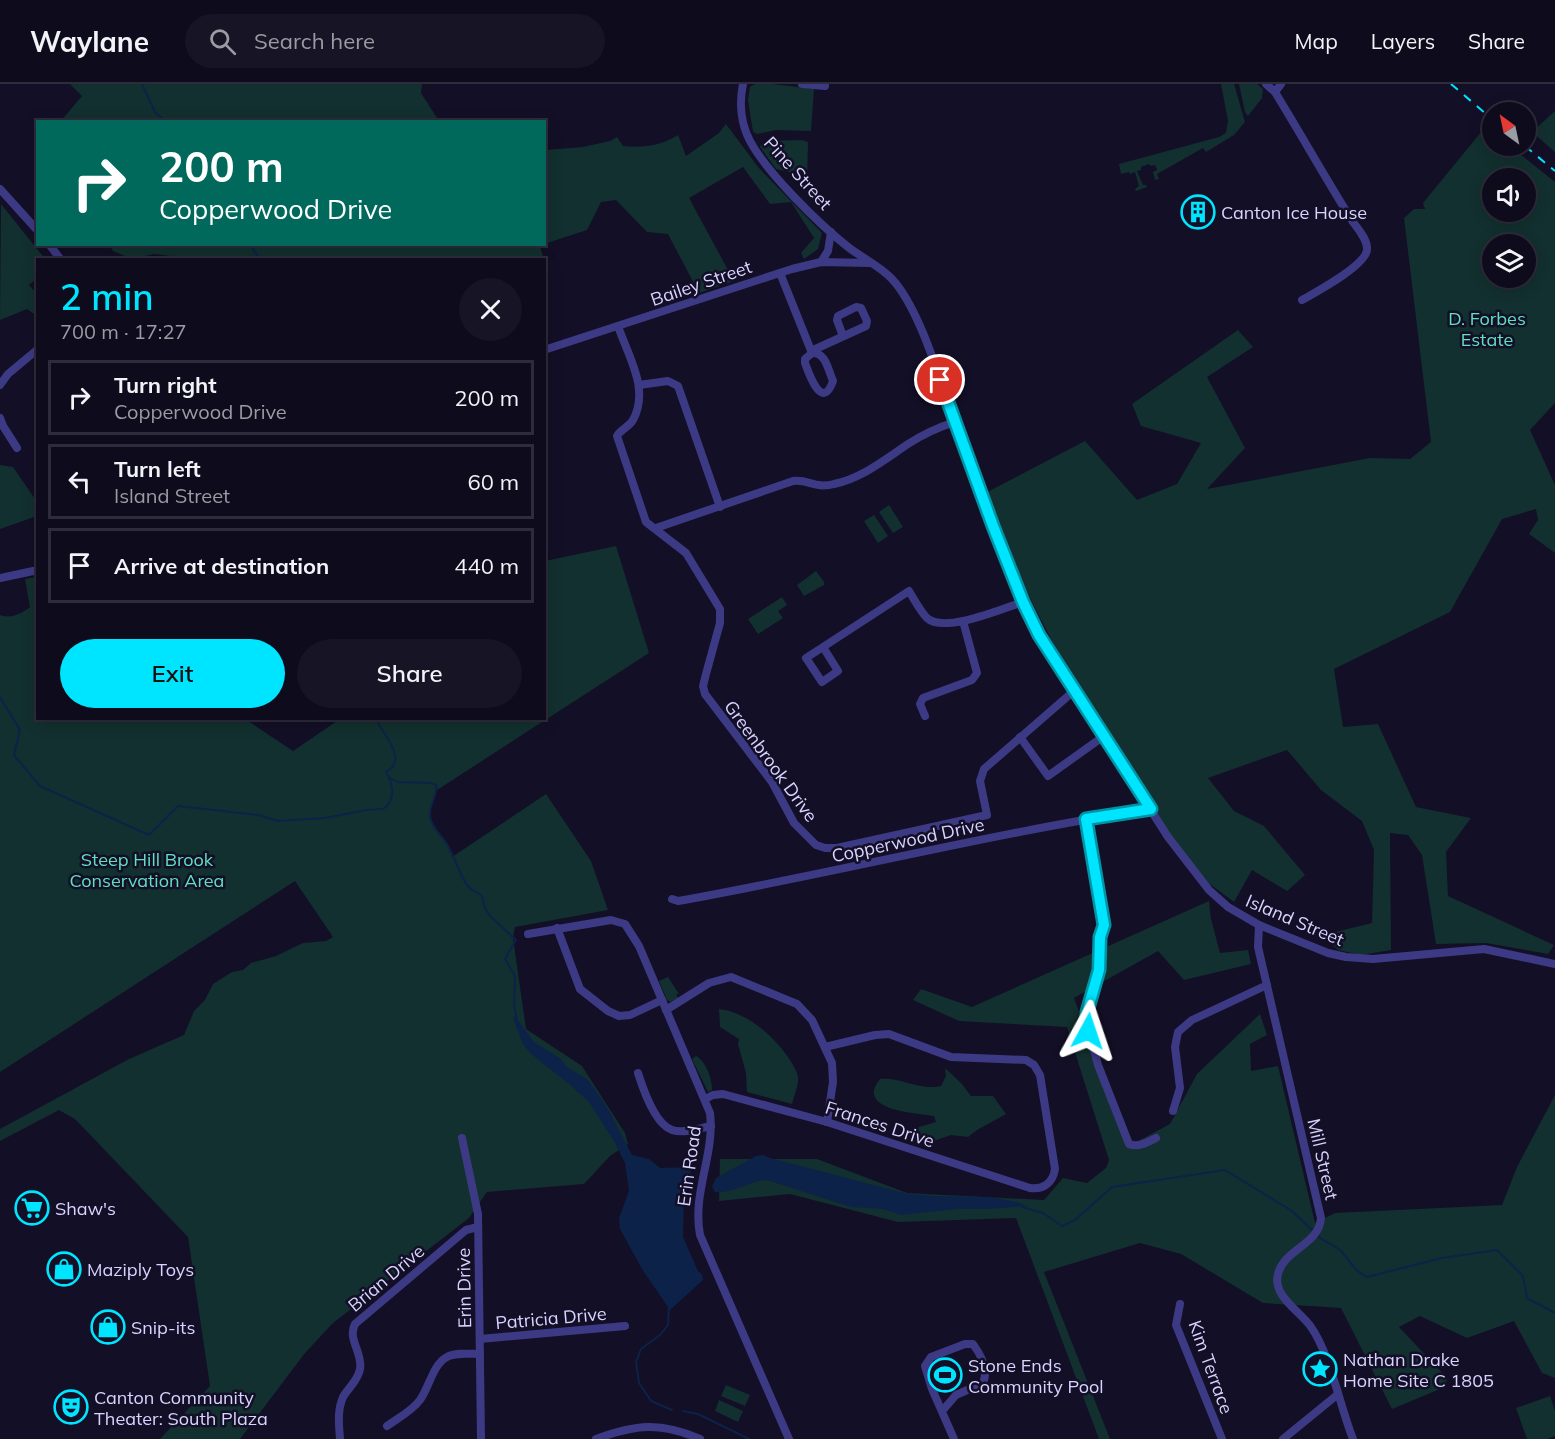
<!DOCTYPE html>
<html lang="en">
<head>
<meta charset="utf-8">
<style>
  body { margin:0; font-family:Mulish,sans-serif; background:#171425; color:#f1f3f6; height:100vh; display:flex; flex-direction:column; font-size:22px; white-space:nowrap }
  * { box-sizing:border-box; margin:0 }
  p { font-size:20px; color:#9b9ba3 }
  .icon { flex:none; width:33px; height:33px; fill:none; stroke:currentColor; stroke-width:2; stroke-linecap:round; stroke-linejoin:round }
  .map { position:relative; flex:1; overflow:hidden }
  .sheet { position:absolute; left:36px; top:174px; width:510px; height:462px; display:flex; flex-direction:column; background:#0e0b1c; border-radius:0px; box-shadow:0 3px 15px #0003,0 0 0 2px #2e2b3b }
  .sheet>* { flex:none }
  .hud { position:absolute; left:36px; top:36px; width:510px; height:126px; border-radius:0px; box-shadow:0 3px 15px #0003,0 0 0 2px #2e2b3b; background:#00695c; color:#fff; overflow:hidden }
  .needle { width:39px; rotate:327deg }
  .fabs { position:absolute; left:1482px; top:18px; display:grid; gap:12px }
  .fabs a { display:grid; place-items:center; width:54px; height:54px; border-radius:50%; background:#0e0b1c; box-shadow:0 3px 15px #0003,0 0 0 2px #2e2b3b; font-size:30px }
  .pin { position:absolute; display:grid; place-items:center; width:51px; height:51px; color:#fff; margin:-26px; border:3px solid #fff; border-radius:50%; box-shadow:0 2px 6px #0007 }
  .me { position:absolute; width:66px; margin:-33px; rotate:5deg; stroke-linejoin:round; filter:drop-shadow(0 0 4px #0008) }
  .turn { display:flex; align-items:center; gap:21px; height:126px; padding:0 24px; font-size:27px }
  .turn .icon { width:78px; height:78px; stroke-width:2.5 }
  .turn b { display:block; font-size:42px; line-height:51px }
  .round { display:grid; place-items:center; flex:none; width:63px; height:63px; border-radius:32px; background:#171425 }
  .overview { display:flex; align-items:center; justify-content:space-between; height:102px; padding:0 24px }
  h1 { font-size:36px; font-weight:600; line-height:45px; color:#00e5ff }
  .cta { display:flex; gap:12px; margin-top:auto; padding:12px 24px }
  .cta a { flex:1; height:69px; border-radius:36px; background:#00e5ff; color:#111; font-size:24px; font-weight:600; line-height:69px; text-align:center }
  .cta a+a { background:#171425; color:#f1f3f6 }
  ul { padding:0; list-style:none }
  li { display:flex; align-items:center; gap:18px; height:75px; margin:0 12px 9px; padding:0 12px; border:3px solid #2e2b3b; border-radius:0px }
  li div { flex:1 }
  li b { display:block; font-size:22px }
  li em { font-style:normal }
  header { display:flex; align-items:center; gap:36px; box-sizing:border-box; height:84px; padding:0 30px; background:#0e0b1c; border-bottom:2px solid #2e2b3b }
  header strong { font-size:28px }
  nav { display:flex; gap:33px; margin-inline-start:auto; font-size:21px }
  .search { width:420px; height:54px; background:#171425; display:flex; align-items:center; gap:15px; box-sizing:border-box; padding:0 21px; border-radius:33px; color:#9b9ba3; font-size:22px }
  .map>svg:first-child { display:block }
  .green { fill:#12302f; fill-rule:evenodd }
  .water { fill:#0c2248 }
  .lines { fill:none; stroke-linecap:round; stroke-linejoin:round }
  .stream { stroke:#0c2248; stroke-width:2 }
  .minor { stroke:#3d3a85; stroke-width:8 }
  .rail { stroke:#00e5ff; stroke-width:2; stroke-dasharray:9 8; stroke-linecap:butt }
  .route-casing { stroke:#0095a6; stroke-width:15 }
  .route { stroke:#00e5ff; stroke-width:10 }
  .labels { text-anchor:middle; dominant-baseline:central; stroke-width:5; stroke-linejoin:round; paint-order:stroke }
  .street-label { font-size:18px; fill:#d9d4ff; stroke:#130f26 }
  .poi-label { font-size:18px; fill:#d9d4ff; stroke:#130f26; text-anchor:start }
  .park-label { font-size:18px; fill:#5fe0c0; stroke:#130f26 }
</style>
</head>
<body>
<header>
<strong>Waylane</strong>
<div class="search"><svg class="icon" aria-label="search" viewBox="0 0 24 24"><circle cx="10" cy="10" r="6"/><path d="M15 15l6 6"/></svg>Search here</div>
<nav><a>Map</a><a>Layers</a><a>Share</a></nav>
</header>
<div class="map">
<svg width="1555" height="1355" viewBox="0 0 1555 1355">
  <rect width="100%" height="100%" fill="#130f26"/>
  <g class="green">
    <polygon points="70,0 422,0 421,9 439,37 60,38 82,12"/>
    <polygon points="755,0 773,0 814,5 811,47 776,46 757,50 753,48 748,16 750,3"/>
    <polygon points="1221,0 1234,0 1245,38 1234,51 1206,68 1203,64 1157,90 1159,95 1155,96 1153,88 1157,86 1155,81 1151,82 1149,80 1141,83 1141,86 1137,87 1143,101 1146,101 1147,103 1136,107 1135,105 1139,102 1135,88 1130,90 1129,88 1121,90 1119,80 1219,53 1226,49 1228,37"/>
    <polygon points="1239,0 1257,0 1263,5 1262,14 1248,32 1245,28"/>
    <polygon points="1555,27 1555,68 1532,48"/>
    <path d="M726 40 758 83 822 149 818 165 804 175 801 169 814 154 791 118 770 120 743 83 689 114 734 197 699 209 668 150 647 148 616 116 601 118 587 146 544 160 545 66 583 63 610 57 617 53 623 62C644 64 660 62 678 51L686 72 719 49Z"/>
    <path d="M1486 42 1492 47V62H1510L1555 98V319L1530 346 1555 401V469L1529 450 1538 436 1536 425 1502 435 1450 528 1334 585 1343 643 1378 640 1416 723 1471 734 1446 768 1448 812 1554 861 1548 870 1486 859 1436 860 1422 771 1408 751 1390 749 1391 866 1361 871 1338 866 1323 851 1372 839 1374 766 1362 737 1321 706 1287 666 1208 694 1234 727 1264 742 1305 791 1287 807 1252 786 1234 818 1184 781 1051 555 978 413 1085 357 1137 416 1177 400 1201 359 1141 342 1132 320 1238 246 1253 263 1207 293 1245 364 1207 405 1370 374 1410 375 1431 358 1404 134 1414 125H1425L1423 119ZM1492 94H1526V128H1492ZM1492 160H1526V194H1492Z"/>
    <polygon points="802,56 808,58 807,99 789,88 776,85 760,63 761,60 769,57"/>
    <polygon points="1,120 45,175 38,176 37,194 29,201 37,210 37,232 27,225 0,236"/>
    <polygon points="544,160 540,162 544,176 203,176 154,170 132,175 113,167 110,161"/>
    <polygon points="0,381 13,383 37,418 37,432 0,445"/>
    <polygon points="889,421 903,443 893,449 879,428"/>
    <polygon points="874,431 888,452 878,459 864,437"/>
    <path d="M616 462 649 569 437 706 431 721 430 733 434 742 448 761 452 773 546 710 591 777 608 826 515 843 513 854 526 945 582 982 625 1049 628 1060 610 1072 584 1100 487 1108 469 1134 333 1239 305 1269 240 1355H160L210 1302 188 1153 75 1035 59 1026 0 1057V1045L129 975 184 951 194 927 205 916 213 900 232 888 243 886 251 879 276 872 303 859 326 857 333 853 295 797 0 988V531C11 535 21 530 30 523L25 495 37 493 38 634 245 635 293 667 340 635 544 634 545 477Z"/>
    <polygon points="816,487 824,498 824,501 804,512 797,501"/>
    <polygon points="782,513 787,521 778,527 783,534 758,550 748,535"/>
    <polygon points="1209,817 1211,835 1220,869 1248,866 1251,880 1184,896 1158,867 1074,914 1129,1062 1170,1040 1197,990 1260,930 1267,951 1250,960 1251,987 1278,982 1315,1139 1335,1129 1502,1121 1517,1083 1555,1011 1555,1294 1542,1289 1514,1237 1467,1254 1420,1232 1399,1243 1447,1294 1445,1303 1392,1325 1341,1224 1263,1219 1181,1170 1140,1159 1044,1188 1110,1355 1099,1355 1016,1134 898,1138 790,1110 719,1117 720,1075 817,1075 907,1109 1044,1116 1063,1094 1087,1099 1106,1084 1109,1076 1067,943 959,937 913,916 921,905 972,923"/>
    <polygon points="668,893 679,910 676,910 678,914 670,918 667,916 659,897"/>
    <path d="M719 925C747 928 775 953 790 976 793 981 797 987 798 993 799 1001 794 1012 792 1020L747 1008 746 989 738 960 739 955 720 943Z"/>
    <path d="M696 972C706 977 712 995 712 1006L708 1008 692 975Z"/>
    <path d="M945 984 961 999 971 1012H993L1006 1030 977 1046 968 1053 951 1051 931 1058 922 1057 917 1053 915 1047 919 1043 936 1038 934 1032C918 1029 854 1027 880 995 901 993 920 1007 941 1002L946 992Z"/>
    <polygon points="726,1301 750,1311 745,1322 721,1312"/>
    <polygon points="1550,1312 1555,1327 1555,1352 1547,1355 1527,1355 1516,1324"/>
    <polygon points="719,1316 743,1327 738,1338 715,1327"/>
  </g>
  <g class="water">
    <polygon points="515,932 534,958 561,975 567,983 588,996 607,1023 632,1071 649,1075 660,1084 692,1083 684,1115 683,1153 698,1187 702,1190 703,1196 670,1226 642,1185 620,1145 619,1134 629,1107 625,1079 615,1059 589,1018 569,1000 530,969 523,960 513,934"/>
    <path d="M763 1071 770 1074 908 1110 934 1112 988 1113 1017 1118 1028 1122 986 1125H959L901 1131 883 1125 851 1123 767 1096C749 1097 733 1110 715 1108L712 1103 716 1094 756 1072Z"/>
  </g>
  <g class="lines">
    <g class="stream">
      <polyline points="142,0 155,28 166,38"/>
      <polyline points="250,160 260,176"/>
      <path d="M0 613 20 646 14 671 40 702 149 751 178 722 258 731 278 737 325 734 366 726 383 725C396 717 393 699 386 688 407 678 387 654 378 639L379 634"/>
      <path d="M390 694 397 698 431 699 436 701C438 712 428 722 430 733 432 745 443 752 448 762 455 774 459 789 467 801 471 807 476 807 482 812L485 824 490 832 516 856 505 875 515 892 514 921 517 937"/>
      <polyline points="1022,1123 1043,1129 1062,1142 1075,1136 1112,1103 1225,1086 1292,1127 1313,1147"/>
      <path d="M1317 1151C1324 1158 1335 1161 1342 1168 1351 1178 1354 1187 1367 1193L1442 1174 1497 1166 1523 1192 1527 1214 1555 1229"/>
      <polyline points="669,1222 668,1241 660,1251 641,1265 636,1278 639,1299 651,1317 672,1326"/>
      <polyline points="683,1327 698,1330 749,1355"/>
    </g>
    <g class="minor">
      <path d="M743 0C739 19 741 40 750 57 767 89 819 140 848 163 862 174 880 182 892 195 920 225 940 297 954 336 979 408 1006 482 1039 551L1168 753 1209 806 1228 823 1259 841 1328 869 1346 873 1373 875 1484 865 1555 880"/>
      <polyline points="802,0 825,2"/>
      <path d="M1266 0 1275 8 1284 23C1307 61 1329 100 1353 138 1358 145 1368 156 1367 166 1365 182 1316 208 1302 216"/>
      <polyline points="1275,8 1281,0"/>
      <polyline points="0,105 38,147"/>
      <polyline points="49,160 61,176"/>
      <polyline points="821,178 828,167 831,148"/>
      <path d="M780 189 812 269 805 275V279C809 290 822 328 833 297 828 286 826 268 812 269"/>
      <path d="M618 242C628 272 650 305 633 336 629 343 621 345 617 352L646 438 686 469 720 525V539L706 590 703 602 705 610 772 698 794 739 816 761 825 764H837L987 731 980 697 984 685 1075 606"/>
      <polyline points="544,266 792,185 821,178 869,179"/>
      <polyline points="811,267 866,242 867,237 861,224 856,223 838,232 837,236 843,252"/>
      <polyline points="0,301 8,290 38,265"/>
      <polyline points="639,301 668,297 678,302 720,423"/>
      <polyline points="0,334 3,342 17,364"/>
      <path d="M656 444 793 397C809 395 815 405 834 400 862 394 884 376 908 360 922 351 939 343 955 338"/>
      <polyline points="0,494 38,486"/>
      <path d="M823 563 806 574 822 598 838 587 823 563 909 507C914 515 920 527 927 534 944 550 1004 524 1023 518"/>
      <polyline points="925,632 920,620 923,614 972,596 977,589 963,537"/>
      <polyline points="1020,653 1048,692 1104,652"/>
      <path d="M1086 735 1104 841 1100 853 1099 886 1087 928V939L1098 981 1129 1060C1138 1064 1148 1058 1156 1054"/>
      <path d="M672 815 678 817C836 789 992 749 1151 725"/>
      <path d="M1259 841 1258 863 1321 1134C1319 1161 1284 1165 1278 1190 1272 1212 1300 1227 1311 1243 1330 1270 1340 1322 1353 1355"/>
      <polyline points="557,844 580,905 608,927 619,932 630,931 662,916"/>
      <path d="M528 850 611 836 625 840 639 862 710 1029C715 1071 692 1108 700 1151L789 1355"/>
      <polyline points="666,926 709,899 731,893 797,920 812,936 832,979 833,998 827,1038"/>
      <path d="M638 989C643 1005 655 1040 672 1046 684 1050 700 1044 711 1042"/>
      <path d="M705 1015 713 1011 723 1010 827 1038 1030 1104C1043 1106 1053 1099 1055 1085L1040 991 1034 981 1026 976 951 973 889 950 875 951 825 963"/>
      <polyline points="1173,1027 1180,1004 1175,963 1178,948 1192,936 1267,901"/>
      <polyline points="462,1054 478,1130 481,1355"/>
      <polyline points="1180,1220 1176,1241 1222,1355"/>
      <polyline points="480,1255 625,1242"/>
      <path d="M943 1326 956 1311 983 1299C989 1286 981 1271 973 1260H965L931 1273 925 1282 932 1305 954 1355"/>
      <path d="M387 1342C398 1334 412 1327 420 1316 429 1304 433 1280 447 1273 456 1268 470 1270 480 1270"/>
      <path d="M340 1355C339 1341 337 1327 343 1313 348 1304 358 1297 360 1285 363 1269 347 1255 355 1240L466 1146 478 1143"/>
      <path d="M596 1355C636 1340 661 1338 700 1355"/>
      <polyline points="1283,1355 1337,1311"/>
    </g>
    <g class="rail">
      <polyline points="1451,0 1492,35"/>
      <polyline points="1525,62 1555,87"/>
    </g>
  </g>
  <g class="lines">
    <defs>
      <polyline id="route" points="940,296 993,442 1023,518 1039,551 1151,725 1086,735 1104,841 1100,853 1099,886 1087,928 1088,947"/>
    </defs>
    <use href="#route" class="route-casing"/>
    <use href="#route" class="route"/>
  </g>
  <defs>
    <symbol id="building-ring" viewBox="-11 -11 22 22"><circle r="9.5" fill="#130f26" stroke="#00e5ff" stroke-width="1.5"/><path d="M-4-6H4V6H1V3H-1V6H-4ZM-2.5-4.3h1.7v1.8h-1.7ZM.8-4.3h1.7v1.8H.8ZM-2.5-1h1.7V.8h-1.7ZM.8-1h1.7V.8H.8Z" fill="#00e5ff"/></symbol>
    <symbol id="supermarket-ring" viewBox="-11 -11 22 22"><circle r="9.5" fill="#130f26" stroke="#00e5ff" stroke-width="1.5"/><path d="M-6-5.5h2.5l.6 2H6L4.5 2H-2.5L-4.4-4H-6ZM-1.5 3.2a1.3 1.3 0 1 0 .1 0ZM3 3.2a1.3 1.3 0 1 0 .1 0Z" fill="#00e5ff"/></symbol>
    <symbol id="shop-ring" viewBox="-11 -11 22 22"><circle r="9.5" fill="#130f26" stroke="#00e5ff" stroke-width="1.5"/><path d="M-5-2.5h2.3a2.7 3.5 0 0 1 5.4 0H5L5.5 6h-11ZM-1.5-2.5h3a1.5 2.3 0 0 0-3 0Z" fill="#00e5ff"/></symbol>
    <symbol id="sight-ring" viewBox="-11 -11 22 22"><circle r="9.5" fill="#130f26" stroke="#00e5ff" stroke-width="1.5"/><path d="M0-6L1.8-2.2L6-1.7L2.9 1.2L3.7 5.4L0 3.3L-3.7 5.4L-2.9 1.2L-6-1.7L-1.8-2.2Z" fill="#00e5ff"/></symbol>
    <symbol id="stadium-ring" viewBox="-11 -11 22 22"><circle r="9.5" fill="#130f26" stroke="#00e5ff" stroke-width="1.5"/><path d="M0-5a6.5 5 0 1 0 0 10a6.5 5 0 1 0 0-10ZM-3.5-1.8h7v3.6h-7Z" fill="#00e5ff"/></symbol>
    <symbol id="theatre-ring" viewBox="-11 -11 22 22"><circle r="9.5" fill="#130f26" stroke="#00e5ff" stroke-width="1.5"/><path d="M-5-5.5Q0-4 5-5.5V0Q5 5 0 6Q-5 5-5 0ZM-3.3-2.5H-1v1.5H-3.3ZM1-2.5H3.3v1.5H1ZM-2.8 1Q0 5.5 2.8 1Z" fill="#00e5ff"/></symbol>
  </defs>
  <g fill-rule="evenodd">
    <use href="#building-ring" x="1179" y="109" width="38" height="38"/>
    <use href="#supermarket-ring" x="13" y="1105" width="38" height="38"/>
    <use href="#shop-ring" x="45" y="1166" width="38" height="38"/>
    <use href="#shop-ring" x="89" y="1224" width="38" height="38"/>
    <use href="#sight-ring" x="1301" y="1266" width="38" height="38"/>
    <use href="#stadium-ring" x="926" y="1272" width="38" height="38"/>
    <use href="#theatre-ring" x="52" y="1304" width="38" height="38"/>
  </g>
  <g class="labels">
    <g class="street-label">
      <text transform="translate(798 89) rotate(48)">Pine Street</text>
      <text transform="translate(701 199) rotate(-19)">Bailey Street</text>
      <text transform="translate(771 677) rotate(54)">Greenbrook Drive</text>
      <text transform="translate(908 756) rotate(-12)">Copperwood Drive</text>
      <text transform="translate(1295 836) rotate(23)">Island Street</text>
      <text transform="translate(880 1040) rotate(18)">Frances Drive</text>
      <text transform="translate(1323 1075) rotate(77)">Mill Street</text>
      <text transform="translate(689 1082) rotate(-82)">Erin Road</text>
      <text transform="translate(386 1194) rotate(-40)">Brian Drive</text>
      <text transform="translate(464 1204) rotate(-91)">Erin Drive</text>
      <text transform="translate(551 1234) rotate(-5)">Patricia Drive</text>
      <text transform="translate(1211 1283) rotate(70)">Kim Terrace</text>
    </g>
    <g class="poi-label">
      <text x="1221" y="128">Canton Ice House</text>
      <text x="55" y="1124">Shaw's</text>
      <text x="87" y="1185">Maziply Toys</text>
      <text x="131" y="1243">Snip-its</text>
      <text x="1343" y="1275">Nathan Drake<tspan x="1343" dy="21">Home Site C 1805</tspan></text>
      <text x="968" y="1281">Stone Ends<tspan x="968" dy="21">Community Pool</tspan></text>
      <text x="94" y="1313">Canton Community<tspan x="94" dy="21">Theater: South Plaza</tspan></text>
    </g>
    <g class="park-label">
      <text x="1487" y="234">D. Forbes<tspan x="1487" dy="21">Estate</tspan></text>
      <text x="147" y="775">Steep Hill Brook<tspan x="147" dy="21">Conservation Area</tspan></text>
    </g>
  </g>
</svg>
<div class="fabs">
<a><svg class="needle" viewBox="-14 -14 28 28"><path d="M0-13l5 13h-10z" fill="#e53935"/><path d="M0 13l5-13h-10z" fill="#9b9ba3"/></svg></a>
<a><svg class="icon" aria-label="sound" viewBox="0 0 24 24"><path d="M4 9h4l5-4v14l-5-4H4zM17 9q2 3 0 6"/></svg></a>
<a><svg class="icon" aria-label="layers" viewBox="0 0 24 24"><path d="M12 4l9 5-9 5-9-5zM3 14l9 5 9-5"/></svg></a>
</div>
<div class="pin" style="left:940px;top:296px;background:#d93025"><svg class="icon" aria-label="arrive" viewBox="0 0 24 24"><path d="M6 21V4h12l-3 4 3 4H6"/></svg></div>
<svg class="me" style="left:1088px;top:947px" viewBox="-20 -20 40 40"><path d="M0-17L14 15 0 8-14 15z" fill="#00e5ff" stroke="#fff" stroke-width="4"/></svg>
<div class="hud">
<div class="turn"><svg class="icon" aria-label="right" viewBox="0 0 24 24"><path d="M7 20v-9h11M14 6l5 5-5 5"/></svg><div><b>200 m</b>Copperwood Drive</div></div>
</div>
<section class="sheet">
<div class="overview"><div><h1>2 min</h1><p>700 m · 17:27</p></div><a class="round"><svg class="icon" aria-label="close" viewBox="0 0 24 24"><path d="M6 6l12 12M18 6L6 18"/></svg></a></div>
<ul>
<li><svg class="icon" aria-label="right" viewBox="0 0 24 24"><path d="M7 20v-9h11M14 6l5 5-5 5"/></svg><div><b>Turn right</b><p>Copperwood Drive</p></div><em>200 m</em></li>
<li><svg class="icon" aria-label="left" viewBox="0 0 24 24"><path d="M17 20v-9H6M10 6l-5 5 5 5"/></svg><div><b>Turn left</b><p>Island Street</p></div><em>60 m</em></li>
<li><svg class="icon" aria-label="arrive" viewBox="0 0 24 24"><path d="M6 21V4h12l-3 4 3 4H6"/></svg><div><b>Arrive at destination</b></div><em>440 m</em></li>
</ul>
<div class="cta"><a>Exit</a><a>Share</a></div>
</section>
</div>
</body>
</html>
